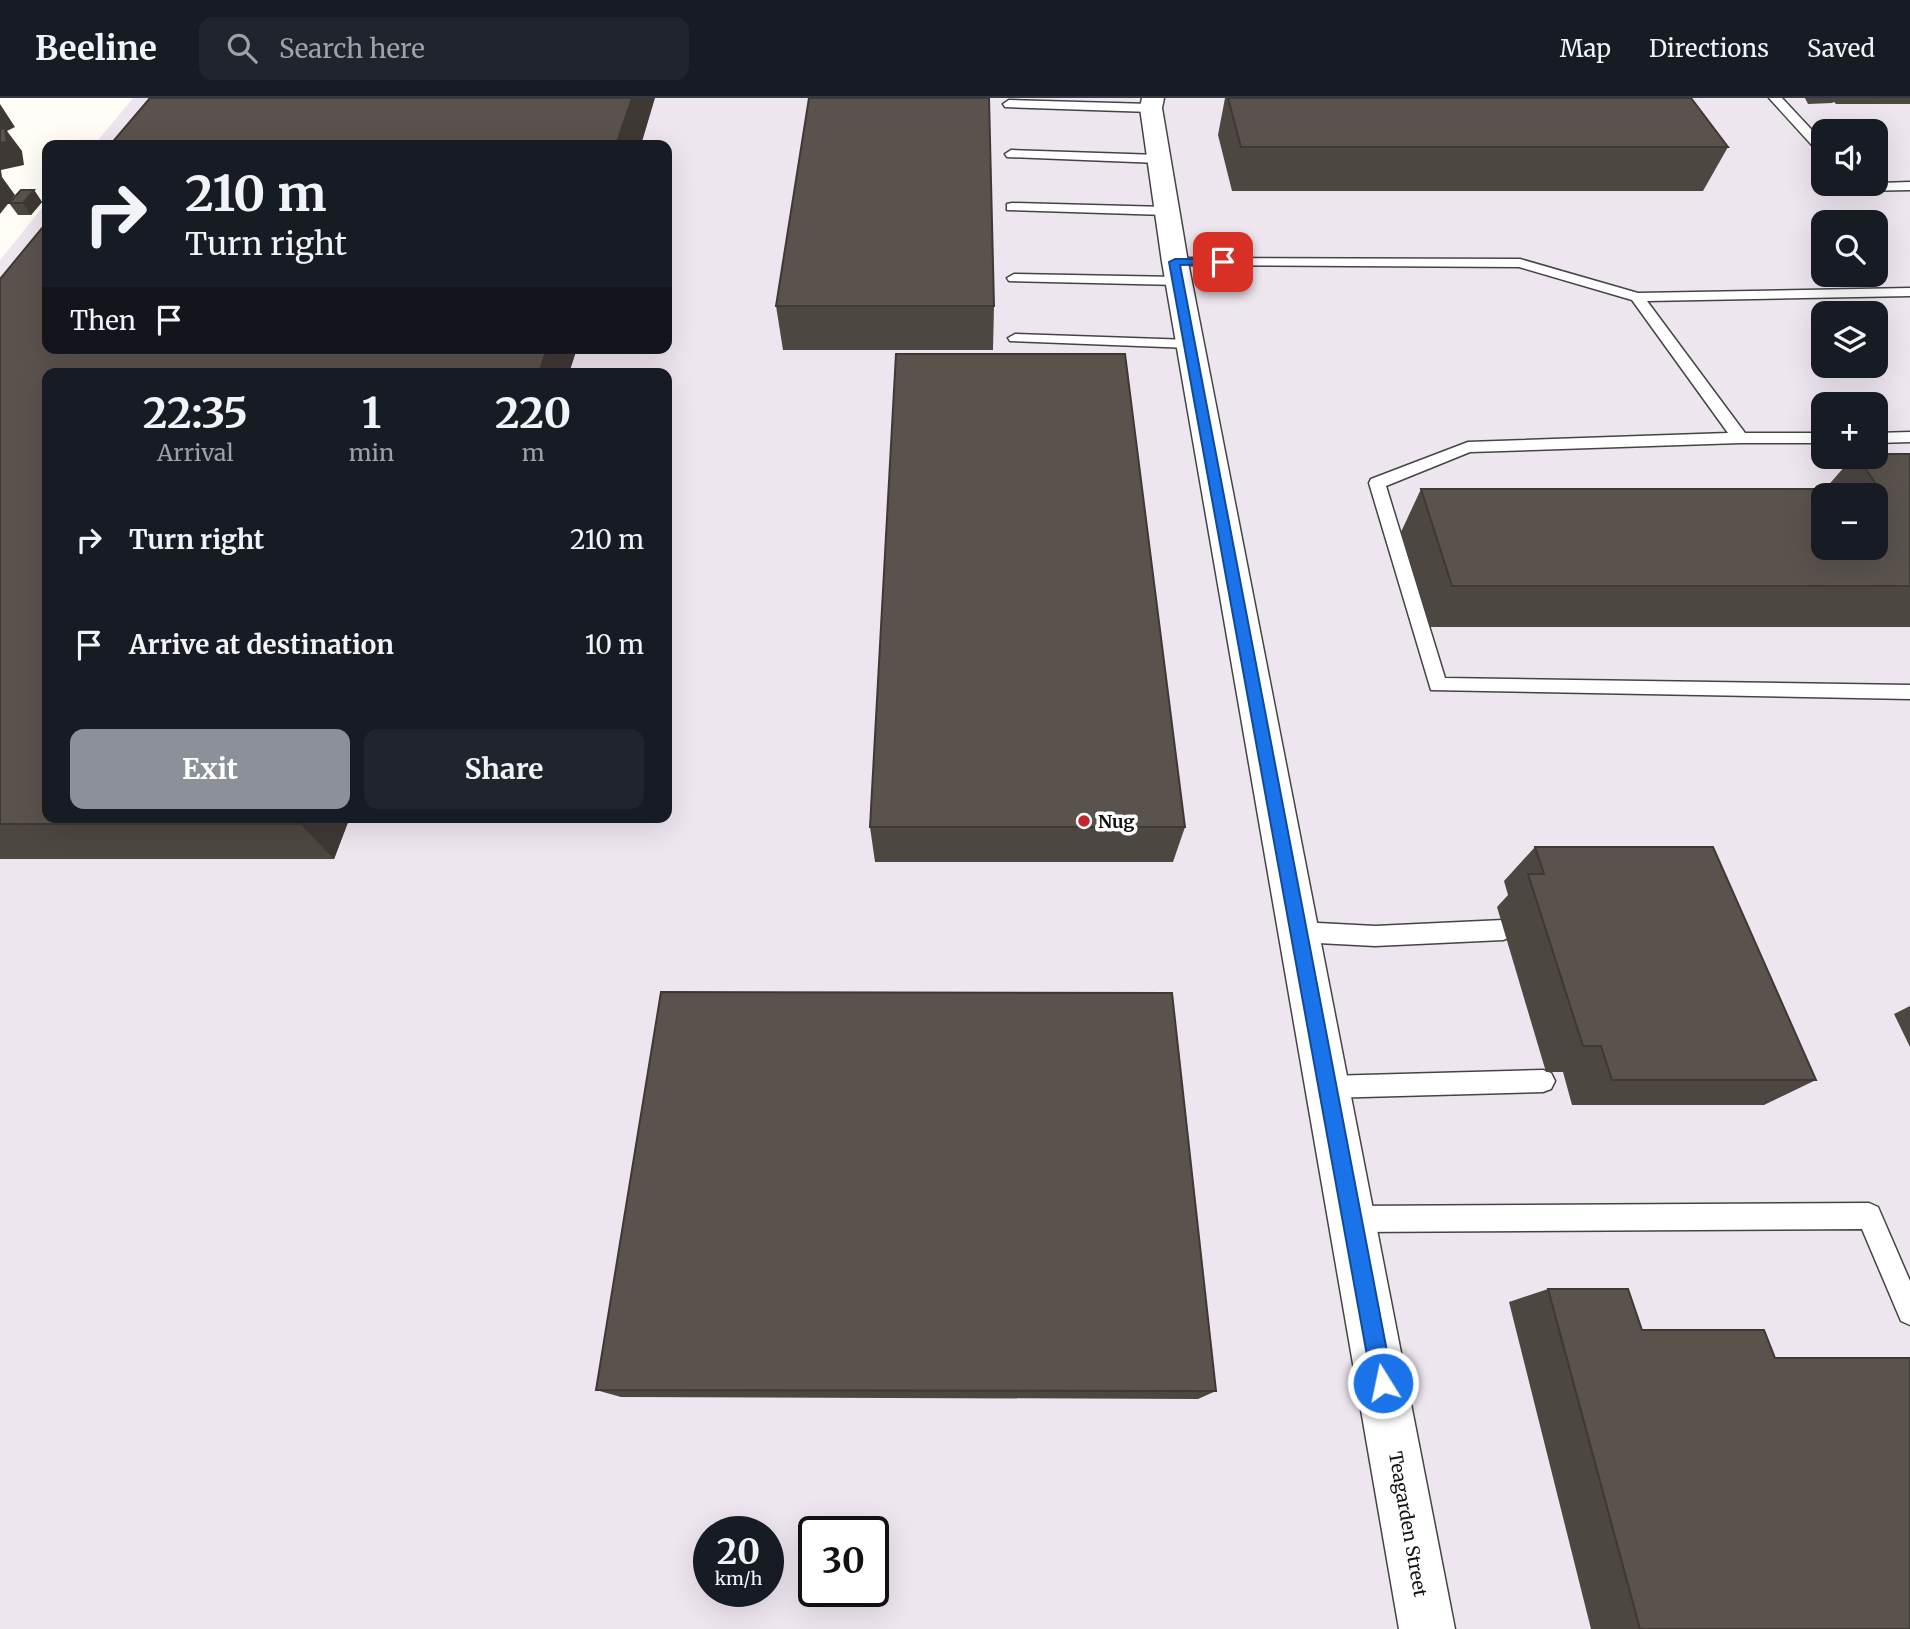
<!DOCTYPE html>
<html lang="en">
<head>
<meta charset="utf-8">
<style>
  body { margin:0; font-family:Merriweather,serif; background:#20242c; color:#f1f3f6; height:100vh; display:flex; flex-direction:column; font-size:26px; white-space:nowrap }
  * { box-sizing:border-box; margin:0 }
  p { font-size:23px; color:#9ea1a6 }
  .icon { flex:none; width:38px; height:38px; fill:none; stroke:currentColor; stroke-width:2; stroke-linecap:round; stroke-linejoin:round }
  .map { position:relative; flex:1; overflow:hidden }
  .drawer { position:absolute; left:42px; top:270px; width:630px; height:455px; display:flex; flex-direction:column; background:#171b24; border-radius:14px; box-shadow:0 7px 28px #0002 }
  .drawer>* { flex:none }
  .guide { position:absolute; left:42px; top:42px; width:630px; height:214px; border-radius:14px; box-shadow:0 7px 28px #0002; background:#171b24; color:#f1f3f6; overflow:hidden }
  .tools { position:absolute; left:1811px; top:21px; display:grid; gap:14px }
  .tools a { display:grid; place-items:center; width:77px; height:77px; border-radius:14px; background:#171b24; box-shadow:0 7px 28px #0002; font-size:35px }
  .speed { position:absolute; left:693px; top:1418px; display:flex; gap:14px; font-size:35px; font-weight:700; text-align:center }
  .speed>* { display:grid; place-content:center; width:91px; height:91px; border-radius:50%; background:#171b24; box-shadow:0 7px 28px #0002; line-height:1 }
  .speed small { font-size:18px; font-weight:400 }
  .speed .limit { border:4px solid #111; border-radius:10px; background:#fff; color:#111 }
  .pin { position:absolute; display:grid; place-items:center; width:60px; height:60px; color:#fff; margin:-30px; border-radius:14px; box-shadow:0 4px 10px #0006 }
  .me { position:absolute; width:77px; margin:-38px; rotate:350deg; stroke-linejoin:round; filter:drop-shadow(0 0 5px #0008) }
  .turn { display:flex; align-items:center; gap:24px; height:147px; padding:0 28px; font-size:32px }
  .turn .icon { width:91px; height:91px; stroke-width:2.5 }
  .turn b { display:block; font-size:49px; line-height:60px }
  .then { display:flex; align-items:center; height:66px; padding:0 28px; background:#0003; gap:14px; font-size:26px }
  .eta { display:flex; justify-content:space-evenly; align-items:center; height:119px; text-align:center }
  .eta b { font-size:42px; font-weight:700; line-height:49px }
  .cta { display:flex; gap:14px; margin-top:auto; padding:14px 28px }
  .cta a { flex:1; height:80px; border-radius:14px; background:#8c9099; color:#fff; font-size:28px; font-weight:700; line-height:80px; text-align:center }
  .cta a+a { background:#20242c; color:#f1f3f6 }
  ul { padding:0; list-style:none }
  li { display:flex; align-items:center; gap:21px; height:105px; padding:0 28px }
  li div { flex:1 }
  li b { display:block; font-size:26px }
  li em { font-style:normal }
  header { display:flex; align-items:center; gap:42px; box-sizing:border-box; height:98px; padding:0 35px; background:#171b24; border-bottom:2px solid #363941 }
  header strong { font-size:33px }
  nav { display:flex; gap:38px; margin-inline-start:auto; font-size:24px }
  .search { width:490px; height:63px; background:#20242c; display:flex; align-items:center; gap:18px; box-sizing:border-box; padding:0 24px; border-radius:14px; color:#9ea1a6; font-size:26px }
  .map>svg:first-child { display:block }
  .industrial { fill:#eee6ef; fill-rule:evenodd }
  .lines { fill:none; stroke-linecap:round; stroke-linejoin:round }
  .service-casing { stroke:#444; stroke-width:3 }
  .minor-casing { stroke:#444; stroke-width:3 }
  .service { fill:#fff; fill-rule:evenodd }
  .minor { fill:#fff; fill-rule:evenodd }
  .wall { fill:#4d4742 }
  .shaded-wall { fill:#3f3936 }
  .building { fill:#5a524d; stroke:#3f3936; stroke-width:2; fill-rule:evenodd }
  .route { fill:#1a73e8; stroke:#114b97; stroke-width:2 }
  .poi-dot { fill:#c4262e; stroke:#fff; stroke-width:2.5 }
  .labels { text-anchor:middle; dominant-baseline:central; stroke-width:7; stroke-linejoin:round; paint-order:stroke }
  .poi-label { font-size:18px; font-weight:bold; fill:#111; stroke:#fff; text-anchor:start }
  .street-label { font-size:18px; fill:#111; stroke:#fff }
</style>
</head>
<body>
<header>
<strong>Beeline</strong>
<div class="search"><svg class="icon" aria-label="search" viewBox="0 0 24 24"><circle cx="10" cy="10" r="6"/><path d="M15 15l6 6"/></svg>Search here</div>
<nav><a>Map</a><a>Directions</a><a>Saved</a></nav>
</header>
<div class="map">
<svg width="1910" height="1531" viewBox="0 0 1910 1531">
  <rect width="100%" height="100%" fill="#fffdf5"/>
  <path class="industrial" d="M133 0H1910V1531H0V162L47 104V250H667V47H94ZM1824 33H1876V86H1824ZM1824 124H1876V177H1824ZM1824 215H1876V268H1824ZM47 275H667V719H47ZM1824 306H1876V359H1824ZM1824 397H1876V450H1824ZM709 1433H768V1493H709ZM814 1433H873V1493H814Z"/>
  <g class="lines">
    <defs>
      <g id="service">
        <polygon points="1769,0 1782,0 1824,45 1824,57 1820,56"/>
        <polygon points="1009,2 1151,6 1157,10 1151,14 1005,9 1003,6"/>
        <polygon points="1011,52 1159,57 1165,61 1159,65 1007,59 1005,56"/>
        <polygon points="1910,84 1910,92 1857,93 1848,86"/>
        <polygon points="1012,105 1166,109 1173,113 1166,117 1007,112 1007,106"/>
        <polygon points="1175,160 1520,161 1638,195 1910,190 1910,198 1647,203 1745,335 1824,335 1824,345 1740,345 1470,354 1386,388 1445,580 1910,587 1910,601 1431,592 1369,385 1371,381 1468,344 1728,335 1632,202 1519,169 1170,167 1170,161"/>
        <polygon points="1014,176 1178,179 1185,183 1178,187 1009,183 1007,180"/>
        <polygon points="1015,236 1190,242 1197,246 1190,250 1010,243 1008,240"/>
        <polygon points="1910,334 1910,344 1876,345 1876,335"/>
        <polygon points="1503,822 1511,825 1514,832 1511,839 1503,842 1375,848 1299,844 1291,841 1288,834 1291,827 1299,824 1375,828"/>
        <polygon points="1543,972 1551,975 1555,983 1551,991 1543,994 1327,1000 1319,997 1315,989 1319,981 1327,978"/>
        <polygon points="1869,1105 1878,1109 1910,1183 1910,1227 1901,1223 1862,1131 1353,1134 1344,1130 1340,1121 1344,1112 1353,1108"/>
      </g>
      <polygon id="minor" points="1142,0 1164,0 1162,10 1188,164 1455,1531 1399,1531 1162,164 1140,10"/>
    </defs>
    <use href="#service" class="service-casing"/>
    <use href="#minor" class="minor-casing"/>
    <use href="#service" class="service"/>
    <use href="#minor" class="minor"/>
  </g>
  <g class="wall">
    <polygon points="1225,0 1691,0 1728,49 1703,93 1232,93 1218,37"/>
    <polygon points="1805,0 1910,0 1910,6 1836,6 1834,4 1832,5 1808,6"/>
    <polygon points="34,92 42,104 31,117 18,117 9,105"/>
    <polygon points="0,181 577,250 569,275 47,275 47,719 350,719 334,761 0,761"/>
    <polygon points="776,208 994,208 993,252 783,252"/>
    <polygon points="1910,356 1910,529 1430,529 1401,434 1421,391 1825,391 1853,359 1876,359"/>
    <polygon points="870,729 1185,729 1173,764 875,764"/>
    <polygon points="1535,749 1816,982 1764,1007 1572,1007 1563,974 1546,974 1497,809 1508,797 1504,783"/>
    <polygon points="1910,908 1910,949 1894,916"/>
    <polygon points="1548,1191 1642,1232 1775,1260 1910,1531 1591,1531 1509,1204"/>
    <polygon points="596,1292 1216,1293 1198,1301 621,1299"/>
  </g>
  <g class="shaded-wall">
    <polygon points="632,0 655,0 641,47 616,47"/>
    <polygon points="0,6 15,29 7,33 22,53 24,67 1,72 2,79 15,97 0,116"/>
    <polygon points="34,92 42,104 31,117 23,105"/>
    <polygon points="547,250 577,250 569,275 539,275"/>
    <polygon points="303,719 350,719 334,761 300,726"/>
  </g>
  <g class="building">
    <polygon points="150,0 632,0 616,47 110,47"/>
    <polygon points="809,0 989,0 994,208 776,208"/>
    <polygon points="1228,0 1691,0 1728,49 1241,49"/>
    <polygon points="5,30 7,44 0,45 0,31"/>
    <polygon points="21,92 34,92 23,105 9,105"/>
    <polygon points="47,124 47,250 547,250 539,275 47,275 47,719 303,719 300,726 0,726 0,181"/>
    <polygon points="896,256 1125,256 1185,729 870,729"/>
    <path d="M1876 356H1910V488H1452L1421 391H1879L1858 359H1876ZM1824 397H1876V450H1824Z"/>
    <polygon points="1535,749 1713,749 1816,982 1612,982 1601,948 1583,948 1528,776 1544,776"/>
    <polygon points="661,894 1172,895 1216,1293 596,1292"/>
    <polygon points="1548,1191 1628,1191 1642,1232 1764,1232 1775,1260 1910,1260 1910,1531 1640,1531"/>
  </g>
  <polygon class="route" points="1223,161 1227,162 1227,166 1180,167 1393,1285 1390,1292 1383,1295 1375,1292 1372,1285 1169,164 1175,161"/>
  <circle class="poi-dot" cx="1084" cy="723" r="7"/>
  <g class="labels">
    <g class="poi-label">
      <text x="1098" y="723">Nug</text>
    </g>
    <g class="street-label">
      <text transform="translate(1408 1426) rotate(80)">Teagarden Street</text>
    </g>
  </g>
</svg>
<div class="tools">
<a><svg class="icon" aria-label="sound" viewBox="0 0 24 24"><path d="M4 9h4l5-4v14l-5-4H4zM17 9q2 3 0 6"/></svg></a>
<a><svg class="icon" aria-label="search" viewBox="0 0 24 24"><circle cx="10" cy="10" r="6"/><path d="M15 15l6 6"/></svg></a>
<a><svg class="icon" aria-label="layers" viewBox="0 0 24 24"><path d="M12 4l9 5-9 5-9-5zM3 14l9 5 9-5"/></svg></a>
<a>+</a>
<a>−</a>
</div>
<div class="speed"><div>20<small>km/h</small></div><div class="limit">30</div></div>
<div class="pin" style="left:1223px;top:164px;background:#d93025"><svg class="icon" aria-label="arrive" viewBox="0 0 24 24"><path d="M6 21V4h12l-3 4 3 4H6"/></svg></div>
<svg class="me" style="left:1383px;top:1285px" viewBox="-20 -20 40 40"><circle r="17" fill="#1a73e8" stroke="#fff" stroke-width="3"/><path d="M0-11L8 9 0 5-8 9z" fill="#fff"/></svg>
<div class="guide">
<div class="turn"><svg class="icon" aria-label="right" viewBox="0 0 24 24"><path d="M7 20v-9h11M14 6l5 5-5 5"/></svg><div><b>210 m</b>Turn right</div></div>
<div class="then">Then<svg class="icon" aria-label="arrive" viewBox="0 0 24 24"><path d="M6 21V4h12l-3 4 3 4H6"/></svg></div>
</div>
<section class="drawer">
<div class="eta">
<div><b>22:35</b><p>Arrival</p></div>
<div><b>1</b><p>min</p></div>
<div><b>220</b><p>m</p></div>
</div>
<ul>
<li><svg class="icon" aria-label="right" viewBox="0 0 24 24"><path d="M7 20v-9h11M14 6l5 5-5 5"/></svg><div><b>Turn right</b></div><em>210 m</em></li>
<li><svg class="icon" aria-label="arrive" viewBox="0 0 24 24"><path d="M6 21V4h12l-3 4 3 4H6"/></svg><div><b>Arrive at destination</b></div><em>10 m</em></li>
</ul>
<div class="cta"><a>Exit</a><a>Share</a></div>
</section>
</div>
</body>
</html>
